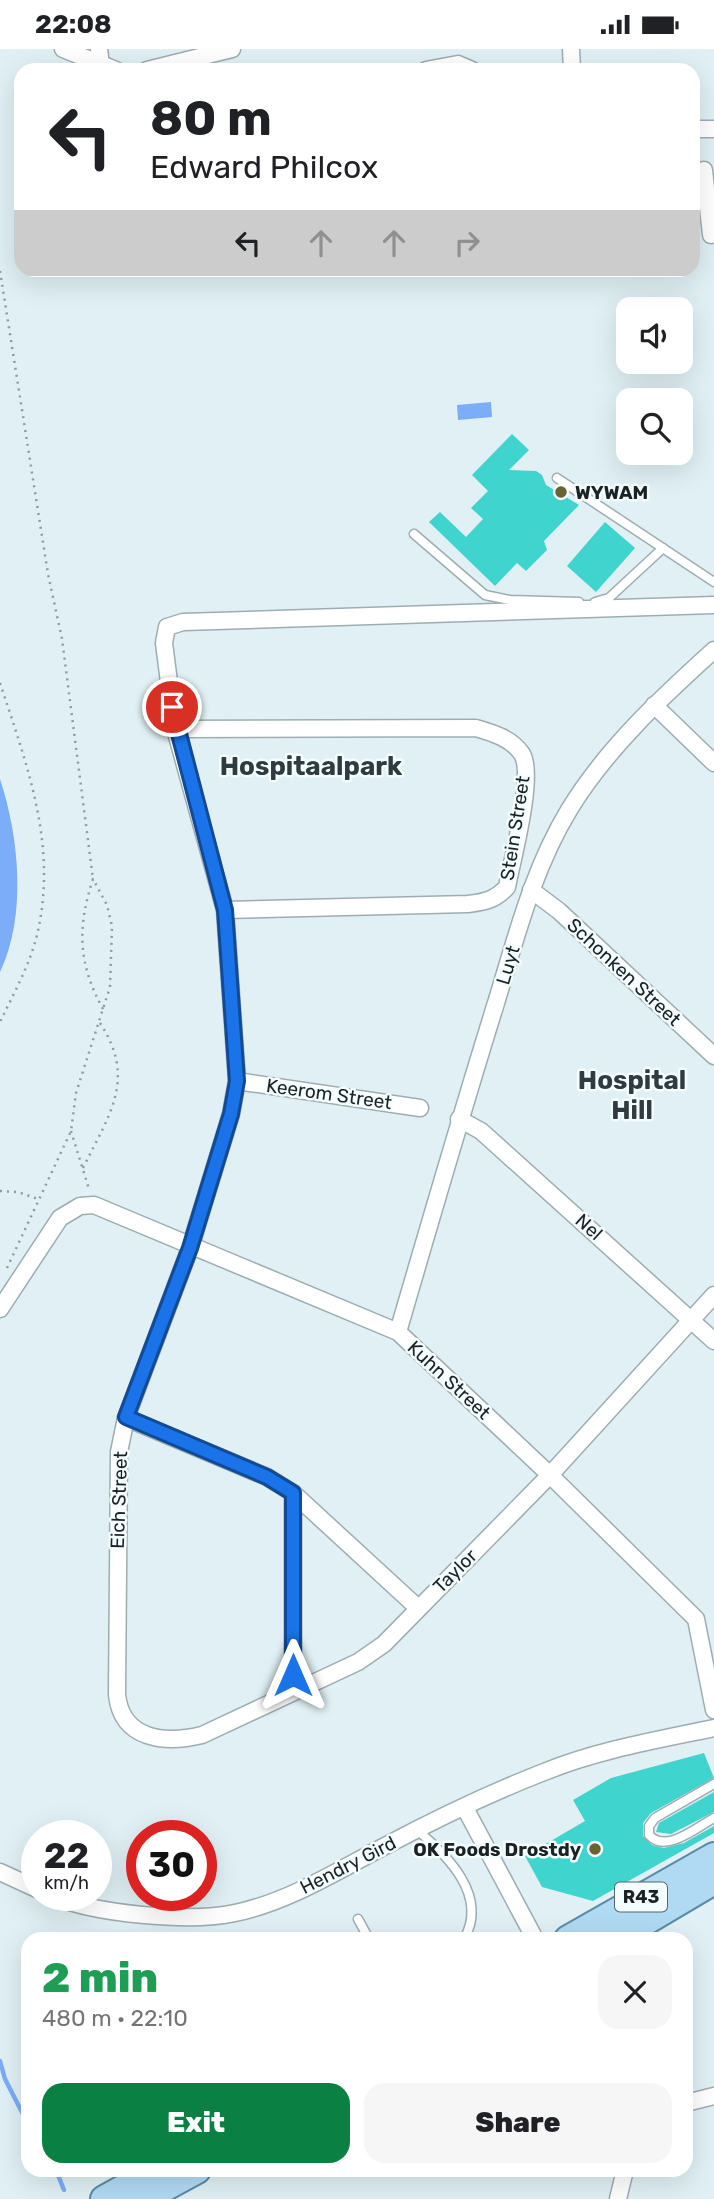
<!DOCTYPE html>
<html lang="en">
<head>
<meta charset="utf-8">
<style>
  body { margin:0; font-family:Rubik,sans-serif; background:#f6f6f6; color:#202124; height:100vh; display:flex; flex-direction:column; font-size:26px; white-space:nowrap }
  * { box-sizing:border-box; margin:0 }
  p { font-size:23px; color:#757577 }
  .icon { flex:none; width:38px; height:38px; fill:none; stroke:currentColor; stroke-width:2; stroke-linecap:round; stroke-linejoin:round }
  .map { position:relative; flex:1; overflow:hidden }
  .drawer { position:absolute; left:21px; top:1883px; width:672px; height:245px; display:flex; flex-direction:column; background:#fff; border-radius:21px; box-shadow:0 7px 28px #0002 }
  .drawer>* { flex:none }
  .top-card { position:absolute; left:14px; top:14px; width:686px; height:214px; border-radius:21px; box-shadow:0 7px 28px #0002; background:#fff; color:#202124; overflow:hidden }
  .controls { position:absolute; left:616px; top:248px; display:grid; gap:14px }
  .controls a { display:grid; place-items:center; width:77px; height:77px; border-radius:14px; background:#fff; box-shadow:0 7px 28px #0002; font-size:35px }
  .speed { position:absolute; left:21px; top:1771px; display:flex; gap:14px; font-size:35px; font-weight:700; text-align:center }
  .speed>* { display:grid; place-content:center; width:91px; height:91px; border-radius:50%; background:#fff; box-shadow:0 7px 28px #0002; line-height:1 }
  .speed small { font-size:18px; font-weight:400 }
  .speed .limit { border:10px solid #d22; background:#fff; color:#111 }
  .pin { position:absolute; display:grid; place-items:center; width:60px; height:60px; color:#fff; margin:-30px; border:4px solid #fff; border-radius:50%; box-shadow:0 2px 7px #0007 }
  .me { position:absolute; width:77px; margin:-38px; rotate:0deg; stroke-linejoin:round; filter:drop-shadow(0 0 5px #0008) }
  .turn { display:flex; align-items:center; gap:24px; height:147px; padding:0 21px; font-size:32px }
  .turn .icon { width:91px; height:91px; stroke-width:2.5 }
  .turn b { display:block; font-size:49px; line-height:60px }
  .lanes { display:flex; align-items:center; height:66px; padding:0 21px; background:#0003; justify-content:center; gap:35px; direction:ltr }
  .lanes .off { opacity:.35 }
  .round { display:grid; place-items:center; flex:none; width:74px; height:74px; border-radius:21px; background:#f6f6f6 }
  .summary { display:flex; align-items:center; justify-content:space-between; height:119px; padding:0 21px }
  h1 { font-size:42px; font-weight:800; line-height:52px; color:#1e9e55 }
  .button { display:flex; gap:14px; margin-top:auto; padding:14px 21px }
  .button a { flex:1; height:80px; border-radius:21px; background:#0b8043; color:#fff; font-size:28px; font-weight:800; line-height:80px; text-align:center }
  .button a+a { background:#f6f6f6; color:#202124 }
  .status { display:flex; justify-content:space-between; align-items:center; height:49px; padding:0 35px; background:#fff; direction:ltr }
  .status svg { height:19px; fill:currentColor }
  .map>svg:first-child { display:block }
  .water { fill:#7cadf8 }
  .lines { fill:none; stroke-linecap:round; stroke-linejoin:round }
  .stream { stroke:#7cadf8; stroke-width:4.5 }
  .building { fill:#40d4ce }
  .lane-casing { stroke:#9eadb1; stroke-width:11 }
  .street-casing { stroke:#9eadb1; stroke-width:19 }
  .primary-casing { stroke:#5a8aa6; stroke-width:30 }
  .path { stroke:#8f9b9e; stroke-width:2.5; stroke-dasharray:2 5; stroke-linecap:butt }
  .lane { stroke:#fff; stroke-width:8 }
  .street { stroke:#fff; stroke-width:16 }
  .primary { stroke:#b0daf4; stroke-width:26 }
  .route-casing { stroke:#114b97; stroke-width:18 }
  .route { stroke:#1a73e8; stroke-width:12 }
  .poi-dot { fill:#6b6330; stroke:#f3fcfe; stroke-width:2.5 }
  .labels { text-anchor:middle; dominant-baseline:central; stroke-width:5; stroke-linejoin:round; paint-order:stroke }
  .shield { fill:#f3fcfe; stroke:#5c6365; stroke-width:2 }
  .shield-label { font-size:18px; font-weight:bold; fill:#1c2223 }
  .poi-label { font-size:19px; font-weight:bold; fill:#1c2223; stroke:#f3fcfe; text-anchor:start }
  .street-label { font-size:19px; fill:#1c2223; stroke:#f3fcfe }
  .district-label { font-size:26px; font-weight:bold; fill:#2f3b3e; stroke:#f3fcfe }
</style>
</head>
<body>
<div class="status"><b>22:08</b><svg viewBox="0 0 49 12"><path d="M0 12V9h3v3zM5 12V6h3v6zM10 12V3h3v9zM15 12V0h3v12zM26 1h20v11H26zM47 4h2v5h-2z"/></svg></div>
<div class="map">
<svg width="714" height="2150" viewBox="0 0 714 2150">
  <rect width="100%" height="100%" fill="#e0f0f4"/>
  <g class="water">
    <polygon points="491,353 492,368 458,371 457,356"/>
    <path d="M0 730C19 788 27 866 0 923Z"/>
  </g>
  <g class="lines">
    <g class="stream">
      <polyline points="0,2012 5,2030 28,2075"/>
      <polyline points="56,2121 64,2141"/>
    </g>
  </g>
  <g class="building">
    <polygon points="512,385 529,401 509,421 536,422 542,426 546,436 579,456 544,492 547,501 526,522 517,514 495,537 429,473 440,463 466,488 483,470 471,459 488,442 472,426"/>
    <polygon points="605,473 635,499 596,543 567,517"/>
    <polygon points="704,1704 714,1729 651,1764 643,1774 643,1787 652,1796 664,1799 684,1794 714,1777 714,1784 593,1852 542,1838 525,1807 585,1772 573,1751 611,1729"/>
    <polygon points="714,1743 714,1763 671,1785 656,1783 659,1774"/>
  </g>
  <g class="lines">
    <defs>
      <g id="lane">
        <polyline points="557,429 714,533"/>
        <polyline points="414,485 485,546 510,551 579,553"/>
        <polyline points="595,553 609,549 663,499"/>
        <path d="M714 1735 655 1769 649 1777V1786C666 1805 697 1778 714 1769"/>
        <path d="M417 1781C447 1806 489 1847 464 1890"/>
        <polyline points="358,1870 369,1890"/>
      </g>
      <g id="street">
        <polyline points="63,0 116,21"/>
        <polyline points="99,0 101,17"/>
        <polyline points="571,0 572,21"/>
        <polyline points="147,21 232,0"/>
        <polyline points="426,21 458,15 472,21"/>
        <polyline points="693,80 714,80"/>
        <polyline points="704,121 711,186"/>
        <path d="M714 556 183 573 167 578 164 594 175 680 225 861 237 1032 231 1065 190 1199 126 1369 119 1403 117 1646C122 1691 165 1695 202 1686L358 1613 384 1595 550 1426 714 1246"/>
        <polyline points="654,656 714,714"/>
        <path d="M175 680 476 679C493 684 511 689 522 705 535 727 512 811 507 838 495 851 485 853 468 855L225 861"/>
        <polyline points="531,841 559,862 714,1007"/>
        <polyline points="237,1032 420,1059"/>
        <polyline points="459,1070 481,1082 714,1292"/>
        <polyline points="0,1260 60,1169 80,1157 94,1156 398,1283 550,1426 696,1570 714,1661"/>
        <path d="M398 1283C430 1173 462 1063 496 954 516 889 533 820 569 761 606 700 661 649 714 601"/>
        <polyline points="126,1369 267,1428 293,1444 418,1559"/>
        <polyline points="293,1444 293,1626 297,1641"/>
        <polyline points="465,1759 535,1890"/>
        <polyline points="0,1823 37,1840"/>
        <path d="M51 1846C93 1865 190 1874 235 1864 288 1853 337 1822 385 1797 436 1770 490 1744 544 1723 598 1701 657 1691 714 1679"/>
        <polyline points="686,2054 714,2047"/>
        <polyline points="618,2150 625,2121"/>
      </g>
      <g id="primary">
        <polyline points="568,1890 714,1807"/>
        <polyline points="616,1890 714,1832"/>
        <polyline points="104,2150 156,2121"/>
        <polyline points="144,2150 197,2121"/>
      </g>
    </defs>
    <use href="#lane" class="lane-casing"/>
    <use href="#street" class="street-casing"/>
    <use href="#primary" class="primary-casing"/>
    <g class="path">
      <polyline points="0,222 48,525 62,590 93,830"/>
      <path d="M0 634C28 719 59 800 36 890 28 919 13 946 0 973"/>
      <polyline points="71,1082 89,1140"/>
      <path d="M83 1119C109 1066 137 1030 100 974"/>
      <polyline points="0,1142 18,1143 38,1150"/>
      <path d="M7 1219 71 1082 76 1044 110 938 112 877 107 856 93 830C77 879 78 915 103 960"/>
    </g>
    <use href="#lane" class="lane"/>
    <use href="#street" class="street"/>
    <use href="#primary" class="primary"/>
  </g>
  <g class="lines">
    <defs>
      <polyline id="route" points="172,658 225,861 237,1032 231,1065 190,1199 126,1368 267,1428 293,1444 293,1626"/>
    </defs>
    <use href="#route" class="route-casing"/>
    <use href="#route" class="route"/>
  </g>
  <g class="poi-dot">
    <circle cx="561" cy="443" r="7"/>
    <circle cx="595" cy="1800" r="7"/>
  </g>
  <g class="labels">
    <rect class="shield" x="615" y="1833.5" width="52" height="29" rx="5"/>
    <g class="shield-label">
      <text x="641" y="1848">R43</text>
    </g>
    <g class="poi-label">
      <text x="575" y="443">WYWAM</text>
      <text x="581" y="1800" text-anchor="end">OK Foods Drostdy</text>
    </g>
    <g class="street-label">
      <text transform="translate(515 779) rotate(-81)">Stein Street</text>
      <text transform="translate(508 916) rotate(-73)">Luyt</text>
      <text transform="translate(624 923) rotate(43)">Schonken Street</text>
      <text transform="translate(329 1045) rotate(8)">Keerom Street</text>
      <text transform="translate(589 1178) rotate(42)">Nel</text>
      <text transform="translate(449 1331) rotate(43)">Kuhn Street</text>
      <text transform="translate(119 1451) rotate(-88)">Eich Street</text>
      <text transform="translate(455 1522) rotate(-45)">Taylor</text>
      <text transform="translate(348 1816) rotate(-27)">Hendry Gird</text>
    </g>
    <g class="district-label">
      <text x="311" y="717">Hospitaalpark</text>
      <text x="632" y="1031">Hospital<tspan x="632" dy="30">Hill</tspan></text>
    </g>
  </g>
</svg>
<div class="controls">
<a><svg class="icon" aria-label="sound" viewBox="0 0 24 24"><path d="M4 9h4l5-4v14l-5-4H4zM17 9q2 3 0 6"/></svg></a>
<a><svg class="icon" aria-label="search" viewBox="0 0 24 24"><circle cx="10" cy="10" r="6"/><path d="M15 15l6 6"/></svg></a>
</div>
<div class="speed"><div>22<small>km/h</small></div><div class="limit">30</div></div>
<div class="pin" style="left:172px;top:658px;background:#d93025"><svg class="icon" aria-label="arrive" viewBox="0 0 24 24"><path d="M6 21V4h12l-3 4 3 4H6"/></svg></div>
<svg class="me" style="left:293px;top:1626px" viewBox="-20 -20 40 40"><path d="M0-17L14 15 0 8-14 15z" fill="#1a73e8" stroke="#fff" stroke-width="4"/></svg>
<div class="top-card">
<div class="turn"><svg class="icon" aria-label="left" viewBox="0 0 24 24"><path d="M17 20v-9H6M10 6l-5 5 5 5"/></svg><div><b>80 m</b>Edward Philcox</div></div>
<div class="lanes"><svg class="icon" aria-label="left" viewBox="0 0 24 24"><path d="M17 20v-9H6M10 6l-5 5 5 5"/></svg><svg class="icon off" aria-label="ahead" viewBox="0 0 24 24"><path d="M12 20V5M6 11l6-6 6 6"/></svg><svg class="icon off" aria-label="ahead" viewBox="0 0 24 24"><path d="M12 20V5M6 11l6-6 6 6"/></svg><svg class="icon off" aria-label="right" viewBox="0 0 24 24"><path d="M7 20v-9h11M14 6l5 5-5 5"/></svg></div>
</div>
<section class="drawer">
<div class="summary"><div><h1>2 min</h1><p>480 m · 22:10</p></div><a class="round"><svg class="icon" aria-label="close" viewBox="0 0 24 24"><path d="M6 6l12 12M18 6L6 18"/></svg></a></div>
<div class="button"><a>Exit</a><a>Share</a></div>
</section>
</div>
</body>
</html>
